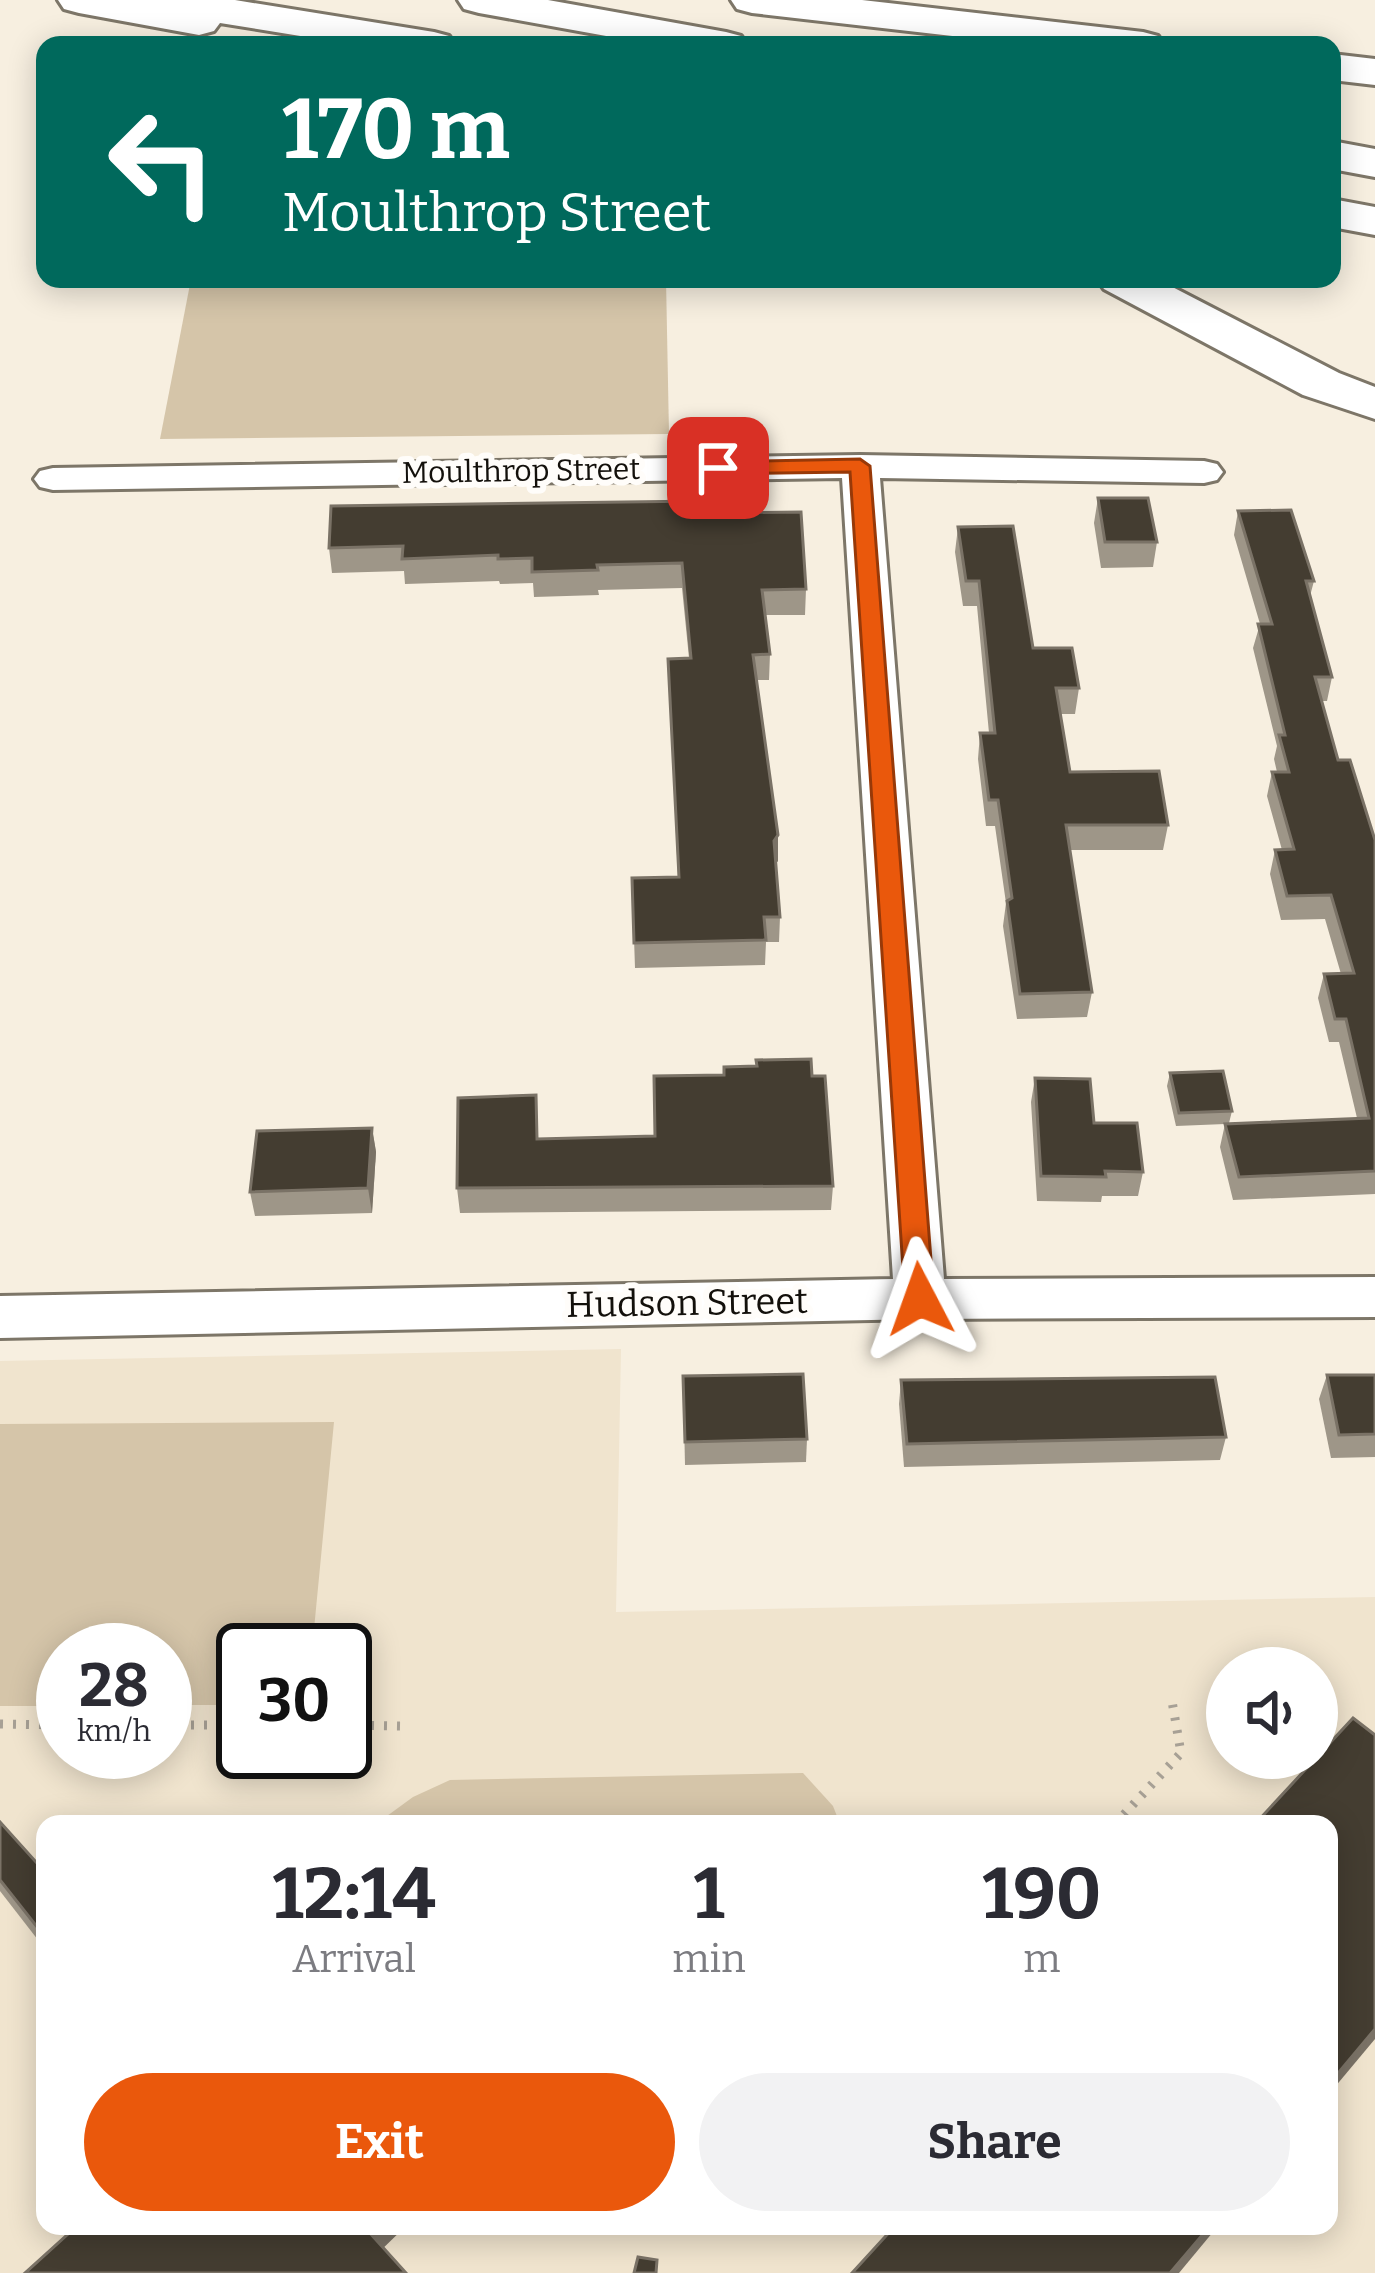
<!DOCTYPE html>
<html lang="en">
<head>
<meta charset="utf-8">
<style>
  body { margin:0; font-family:Bitter,serif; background:#f2f2f3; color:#2b2b33; height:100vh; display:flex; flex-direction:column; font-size:45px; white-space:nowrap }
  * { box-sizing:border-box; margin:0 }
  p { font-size:39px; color:#7c7c81 }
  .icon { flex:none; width:66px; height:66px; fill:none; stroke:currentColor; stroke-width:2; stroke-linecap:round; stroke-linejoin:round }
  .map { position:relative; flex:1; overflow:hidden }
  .sheet { position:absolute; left:36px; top:1815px; width:1302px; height:420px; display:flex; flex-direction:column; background:#fff; border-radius:24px; box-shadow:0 6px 30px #0003 }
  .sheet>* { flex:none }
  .banner { position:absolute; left:36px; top:36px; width:1305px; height:252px; border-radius:24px; box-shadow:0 6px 30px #0003; background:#00695c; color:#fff; overflow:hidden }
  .buttons { position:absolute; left:1206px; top:1647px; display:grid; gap:24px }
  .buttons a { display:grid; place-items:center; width:132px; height:132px; border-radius:50%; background:#fff; box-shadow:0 6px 30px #0003; font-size:60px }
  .speed { position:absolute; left:36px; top:1623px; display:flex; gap:24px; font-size:60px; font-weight:700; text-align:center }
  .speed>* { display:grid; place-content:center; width:156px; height:156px; border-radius:50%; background:#fff; box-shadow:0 6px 30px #0003; line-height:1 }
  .speed small { font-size:30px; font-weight:400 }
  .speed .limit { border:6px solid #111; border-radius:18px; background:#fff; color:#111 }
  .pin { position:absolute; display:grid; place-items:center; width:102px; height:102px; color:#fff; margin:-51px; border-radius:24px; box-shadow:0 6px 18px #0006 }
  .me { position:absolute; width:132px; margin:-66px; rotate:356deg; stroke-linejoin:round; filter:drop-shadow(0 0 9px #0008) }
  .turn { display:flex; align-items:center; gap:42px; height:252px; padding:0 48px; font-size:54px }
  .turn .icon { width:156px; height:156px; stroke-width:2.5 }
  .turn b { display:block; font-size:84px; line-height:102px }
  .eta { display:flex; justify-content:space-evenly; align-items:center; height:204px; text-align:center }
  .eta b { font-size:72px; font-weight:700; line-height:84px }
  .cta { display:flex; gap:24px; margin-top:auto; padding:24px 48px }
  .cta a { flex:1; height:138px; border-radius:72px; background:#ea580c; color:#fff; font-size:48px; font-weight:700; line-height:138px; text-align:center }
  .cta a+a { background:#f2f2f3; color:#2b2b33 }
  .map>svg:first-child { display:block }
  .built { fill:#f0e4ce; fill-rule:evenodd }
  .green { fill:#d5c5a9 }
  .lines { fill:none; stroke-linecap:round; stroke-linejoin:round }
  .street-casing { stroke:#7d7668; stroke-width:6 }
  .highway-casing { stroke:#7d7668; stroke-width:6 }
  .path { stroke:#a7a095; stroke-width:9; stroke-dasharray:3 10; stroke-linecap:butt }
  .street { fill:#fff; fill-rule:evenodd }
  .highway { fill:#fff; fill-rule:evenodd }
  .wall { fill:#9e9688 }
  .shaded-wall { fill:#7a7266 }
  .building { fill:#443d31; stroke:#7a7266; stroke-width:3 }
  .route { fill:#ea580c; stroke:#983908; stroke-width:3 }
  .labels { text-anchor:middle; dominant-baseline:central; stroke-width:12; stroke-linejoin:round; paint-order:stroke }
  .far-street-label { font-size:30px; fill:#13100b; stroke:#fffdfa }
  .street-label { font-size:36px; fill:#13100b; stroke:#fffdfa }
</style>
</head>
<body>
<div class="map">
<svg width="1375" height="2273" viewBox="0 0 1375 2273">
  <rect width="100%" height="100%" fill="#f7efe0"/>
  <path class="built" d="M621 1349 616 1612 1375 1597V2273H0V1361ZM63 1650H165V1752H63ZM243 1650H345V1752H243ZM1227 1668H1317V1758H1227ZM45 1824H1329V2226H45Z"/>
  <g class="green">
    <polygon points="191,279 666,279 669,434 160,439"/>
    <polygon points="334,1422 312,1650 243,1650 243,1705 165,1705 165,1650 63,1650 63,1706 0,1706 0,1424"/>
    <polygon points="803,1773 833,1806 840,1824 376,1824 413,1797 450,1780"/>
  </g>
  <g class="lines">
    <defs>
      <polygon id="street" points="860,455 1204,461 1217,464 1223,472 1217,480 1204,483 880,478 944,1279 1375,1277 1375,1317 920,1319 0,1338 0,1296 893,1279 842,478 53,490 40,487 34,479 40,471 53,468"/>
      <g id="highway">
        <polygon points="58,0 235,0 434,32 449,36 455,45 356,45 220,23 214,31 199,35 79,13 64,9"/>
        <polygon points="458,0 548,0 726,32 741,36 747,45 656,45 479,13 464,9"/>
        <polygon points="731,0 862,0 1143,32 1158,36 1164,45 1032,45 752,13 737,9"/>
        <polygon points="1332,54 1375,59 1375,85 1332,80"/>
        <polygon points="1332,141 1375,149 1375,177 1332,169"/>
        <polygon points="1332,199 1375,207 1375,235 1332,227"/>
        <polygon points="1097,279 1157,279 1339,373 1375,387 1375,419 1303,395 1104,289"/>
      </g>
    </defs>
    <use href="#street" class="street-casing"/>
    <use href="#highway" class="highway-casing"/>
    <g class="path">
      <polyline points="0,1724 63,1725"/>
      <polyline points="165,1725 243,1725"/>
      <polyline points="345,1725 404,1726"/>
      <polyline points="1115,1824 1181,1753 1172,1701"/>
    </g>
    <use href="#street" class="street"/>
    <use href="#highway" class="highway"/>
  </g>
  <g class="wall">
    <polygon points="1098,498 1157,542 1153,567 1101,568 1094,523"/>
    <polygon points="1238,511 1314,581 1310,596 1332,677 1327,701 1322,701 1338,760 1375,840 1375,1194 1233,1200 1220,1147 1225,1124 1176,1126 1167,1086 1170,1073 1232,1111 1229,1123 1357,1118 1339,1042 1329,1042 1318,998 1324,974 1341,974 1325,919 1281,920 1270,874 1275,850 1282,850 1267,796 1272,772 1277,772 1274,759 1277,746 1253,648 1260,624 1234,535"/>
    <polygon points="702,513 806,589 805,615 765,615 770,654 769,680 757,680 778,861 776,863 780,917 779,942 766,942 765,965 635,968 632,878 678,877 668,659 689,658 682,588 598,590 599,595 534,597 533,583 500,584 499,581 405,584 404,571 332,573 329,548"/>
    <polygon points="958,527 1033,648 1079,688 1075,714 1060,714 1070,772 1168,825 1163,850 1070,850 1092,992 1087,1017 1017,1019 1003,926 1006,903 995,826 986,826 978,759 980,733 989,733 977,606 963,606 955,552"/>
    <polygon points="724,1075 812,1076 833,1186 831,1210 460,1213 457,1188 538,1139 655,1136"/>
    <polygon points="1035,1078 1094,1123 1143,1172 1138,1196 1102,1196 1101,1202 1037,1201 1031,1102"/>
    <polygon points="372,1128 376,1152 372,1213 255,1216 250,1192"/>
    <polygon points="1327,1375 1375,1375 1375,1457 1331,1458 1319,1399"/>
    <polygon points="683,1376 807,1439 806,1462 685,1465"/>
    <polygon points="901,1380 1226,1437 1220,1460 904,1467 899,1404"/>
    <polygon points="0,1822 45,1872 45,1949 0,1891"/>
  </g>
  <g class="shaded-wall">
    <polygon points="778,835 778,861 773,866 774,841"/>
    <polygon points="372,1128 376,1152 372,1213 368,1188"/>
    <polygon points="1375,2029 1375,2039 1329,2094 1329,2084"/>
    <polygon points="375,2226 406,2226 376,2255 369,2232"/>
    <polygon points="1210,2226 1218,2226 1179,2273 1170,2273"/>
  </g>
  <g class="building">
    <polygon points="1098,498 1148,498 1157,542 1105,542"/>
    <polygon points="701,501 702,513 801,512 806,589 762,590 770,654 753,655 778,835 774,841 780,917 764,917 766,940 634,943 632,878 679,877 668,659 691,658 682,563 597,565 598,570 532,572 532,558 498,559 498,555 402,559 403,546 329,548 331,506"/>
    <polygon points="1291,510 1314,581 1306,581 1332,677 1315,677 1338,760 1350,760 1375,840 1375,1171 1239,1177 1225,1124 1369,1118 1346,1019 1335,1019 1324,974 1354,973 1331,895 1287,896 1275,850 1294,849 1272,772 1289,772 1279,735 1285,735 1258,624 1272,624 1238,511"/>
    <polygon points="1013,526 1033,648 1072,648 1079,688 1056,688 1070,772 1159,771 1168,825 1066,825 1092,992 1020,994 1007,901 1012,898 998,800 989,800 980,733 995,733 979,581 966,581 958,527"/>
    <polygon points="811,1059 812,1076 825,1076 833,1186 457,1188 458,1098 536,1095 537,1139 655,1136 654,1076 724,1075 724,1067 757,1066 756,1060"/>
    <polygon points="1223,1071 1232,1111 1179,1113 1170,1073"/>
    <polygon points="1035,1078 1090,1079 1094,1123 1137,1123 1143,1172 1105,1171 1106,1177 1041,1176"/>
    <polygon points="372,1128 368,1188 250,1192 257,1131"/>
    <polygon points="803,1374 807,1439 685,1442 683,1376"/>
    <polygon points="1327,1375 1375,1375 1375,1434 1339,1435"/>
    <polygon points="1215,1377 1226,1437 907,1444 901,1380"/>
    <polygon points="1353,1718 1375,1735 1375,2029 1329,2084 1329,1824 1255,1824"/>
    <polygon points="0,1822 45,1872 45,1937 0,1880"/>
    <polygon points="77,2226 375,2226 369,2232 406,2273 25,2273"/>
    <polygon points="895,2226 1210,2226 1170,2273 852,2273"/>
    <polygon points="638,2257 657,2260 656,2273 634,2273"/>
  </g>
  <polygon class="route" points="860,459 870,466 934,1299 930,1307 910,1307 905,1299 850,472 718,474 707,468 718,462"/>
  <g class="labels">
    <g class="far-street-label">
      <text transform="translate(521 471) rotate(-1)">Moulthrop Street</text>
    </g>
    <g class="street-label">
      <text transform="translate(687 1303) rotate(-1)">Hudson Street</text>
    </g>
  </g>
</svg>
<div class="buttons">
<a><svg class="icon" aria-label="sound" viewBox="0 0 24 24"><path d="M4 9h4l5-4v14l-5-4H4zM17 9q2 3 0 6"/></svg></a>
</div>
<div class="speed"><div>28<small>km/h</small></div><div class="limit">30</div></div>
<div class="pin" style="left:718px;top:468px;background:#d93025"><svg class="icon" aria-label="arrive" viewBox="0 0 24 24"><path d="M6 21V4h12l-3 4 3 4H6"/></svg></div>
<svg class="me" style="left:920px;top:1299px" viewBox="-20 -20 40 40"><path d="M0-17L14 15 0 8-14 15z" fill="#ea580c" stroke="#fff" stroke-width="4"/></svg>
<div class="banner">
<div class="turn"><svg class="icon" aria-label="left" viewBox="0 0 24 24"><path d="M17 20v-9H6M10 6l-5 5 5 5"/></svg><div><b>170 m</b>Moulthrop Street</div></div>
</div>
<section class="sheet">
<div class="eta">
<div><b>12:14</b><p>Arrival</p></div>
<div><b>1</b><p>min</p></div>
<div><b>190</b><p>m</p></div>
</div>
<div class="cta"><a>Exit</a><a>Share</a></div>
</section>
</div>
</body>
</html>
